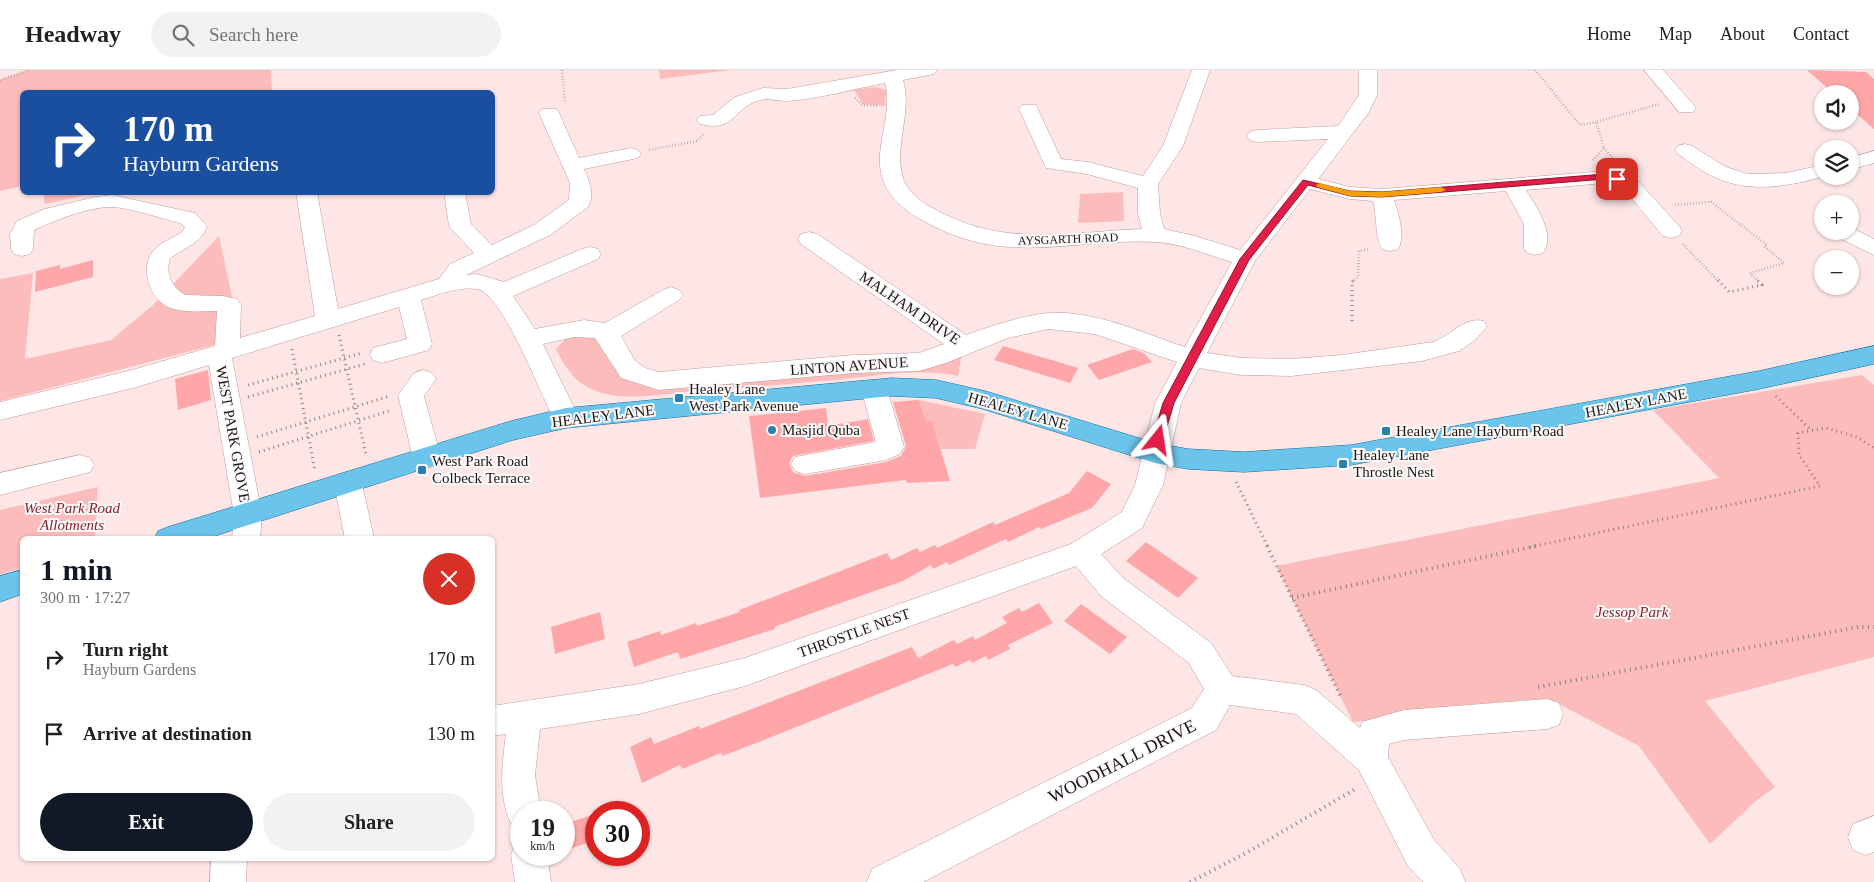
<!DOCTYPE html>
<html lang="en">
<head>
<meta charset="utf-8">
<style>
  body { margin:0; font-family:"Times New Roman",serif; background:#f2f2f2; color:#202124; height:100vh; display:flex; flex-direction:column; font-size:19px; white-space:nowrap }
  * { box-sizing:border-box; margin:0 }
  p { font-size:16px; color:#757577 }
  .icon { flex:none; width:28px; height:28px; fill:none; stroke:currentColor; stroke-width:2; stroke-linecap:round; stroke-linejoin:round }
  .map { position:relative; flex:1; overflow:hidden }
  .panel { position:absolute; left:20px; top:466px; width:475px; height:325px; display:flex; flex-direction:column; background:#fff; border-radius:8px; box-shadow:0 1px 4px #0004 }
  .panel>* { flex:none }
  .top-card { position:absolute; left:20px; top:20px; width:475px; height:105px; border-radius:8px; box-shadow:0 1px 4px #0004; background:#1a4fa0; color:#fff; overflow:hidden }
  .buttons { position:absolute; left:1814px; top:15px; display:grid; gap:10px }
  .buttons a { display:grid; place-items:center; width:45px; height:45px; border-radius:50%; background:#fff; box-shadow:0 1px 4px #0004; font-size:25px }
  .speed { position:absolute; left:510px; top:731px; display:flex; gap:10px; font-size:25px; font-weight:700; text-align:center }
  .speed>* { display:grid; place-content:center; width:65px; height:65px; border-radius:50%; background:#fff; box-shadow:0 1px 4px #0004; line-height:1 }
  .speed small { font-size:12px; font-weight:400 }
  .speed .limit { border:8px solid #d22; background:#fff; color:#111 }
  .pin { position:absolute; display:grid; place-items:center; width:42px; height:42px; color:#fff; margin:-21px; border-radius:10px; box-shadow:0 2px 8px #0006 }
  .me { position:absolute; width:55px; margin:-28px; rotate:15deg; stroke-linejoin:round; filter:drop-shadow(0 0 4px #0008) }
  .turn { display:flex; align-items:center; gap:18px; height:105px; padding:0 20px; font-size:22px }
  .turn .icon { width:65px; height:65px; stroke-width:2.5 }
  .turn b { display:block; font-size:35px; line-height:42px }
  .round { display:grid; place-items:center; flex:none; width:52px; height:52px; border-radius:26px; background:#f2f2f2 }
  .headline { display:flex; align-items:center; justify-content:space-between; height:85px; padding:0 20px }
  h1 { font-size:30px; font-weight:800; line-height:38px; color:#111827 }
  .button { display:flex; gap:10px; margin-top:auto; padding:10px 20px }
  .button a { flex:1; height:58px; border-radius:30px; background:#111827; color:#fff; font-size:20px; font-weight:800; line-height:58px; text-align:center }
  .button a+a { background:#f2f2f2; color:#202124 }
  ul { padding:0; list-style:none }
  li { display:flex; align-items:center; gap:15px; height:75px; padding:0 20px }
  li div { flex:1 }
  li b { display:block; font-size:19px }
  li em { font-style:normal }
  header { display:flex; align-items:center; gap:30px; box-sizing:border-box; height:70px; padding:0 25px; background:#fff; border-bottom:1px solid #e0e0e0 }
  header strong { font-size:24px }
  nav { display:flex; gap:28px; margin-inline-start:auto; font-size:18px }
  .search { width:350px; height:45px; background:#f2f2f2; display:flex; align-items:center; gap:12px; box-sizing:border-box; padding:0 18px; border-radius:28px; color:#757577; font-size:19px }
  .map>svg:first-child { display:block }
  .green { fill:#fdbcbc }
  .building { fill:#ffa7a8 }
  .lines { fill:none; stroke-linecap:round; stroke-linejoin:round }
  .minor-casing { stroke:#be9a99; stroke-width:1 }
  .major-casing { stroke:#116d99; stroke-width:1 }
  .path-far2 { stroke:#917e7e; stroke-width:2.5; stroke-dasharray:0.5 2.5; stroke-linecap:butt }
  .path-far1 { stroke:#917e7e; stroke-width:3; stroke-dasharray:1 4; stroke-linecap:butt }
  .path { stroke:#917e7e; stroke-width:4; stroke-dasharray:1 4.5; stroke-linecap:butt }
  .minor { fill:#fff; fill-rule:evenodd }
  .major { fill:#6bc4ec; fill-rule:evenodd }
  .route { fill:#e11d48; stroke:#92132f }
  .slow { fill:#f59e0b }
  .poi-dot { fill:#2b7faf; stroke:#fafafa; stroke-width:2 }
  .labels { text-anchor:middle; dominant-baseline:central; stroke-width:4; stroke-linejoin:round; paint-order:stroke }
  .far-street-label { font-size:12px; fill:#211414; stroke:#fafafa }
  .street-label { font-size:15px; fill:#211414; stroke:#fafafa }
  .poi-label { font-size:15px; fill:#211414; stroke:#fafafa; text-anchor:start }
  .park-label { font-size:15px; font-style:italic; fill:#86222e; stroke:#fafafa }
  .near-street-label { font-size:18px; fill:#211414; stroke:#fafafa }
</style>
</head>
<body>
<header>
<strong>Headway</strong>
<div class="search"><svg class="icon" aria-label="search" viewBox="0 0 24 24"><circle cx="10" cy="10" r="6"/><path d="M15 15l6 6"/></svg>Search here</div>
<nav><a>Home</a><a>Map</a><a>About</a><a>Contact</a></nav>
</header>
<div class="map">
<svg width="1874" height="812" viewBox="0 0 1874 812">
  <rect width="100%" height="100%" fill="#fee6e6"/>
  <g class="green">
    <polygon points="29,0 271,0 272,22 22,22 22,116 0,121 0,10"/>
    <polygon points="659,0 730,0 660,9"/>
    <polygon points="875,17 886,20 885,36 863,34 854,20"/>
    <polygon points="43,122 95,122 95,123 45,134"/>
    <polygon points="1123,122 1124,151 1078,153 1080,124"/>
    <polygon points="219,166 241,268 0,331 0,209 33,203 25,289 111,270 153,235"/>
    <path d="M577 265 595 266 615 298 691 317 832 303 962 282 958 306C920 298 883 305 845 309 792 314 739 318 686 322 661 325 620 331 596 321 575 313 566 299 556 279L567 267Z"/>
    <polygon points="1862,305 1874,315 1874,587 1705,631 1775,717 1757,730 1710,774 1639,676 1557,633 1353,652 1276,496 1719,408 1653,340"/>
    <polygon points="919,330 985,344 975,379 941,379 932,350 926,351"/>
    <polygon points="98,417 95,469 22,469 22,498 0,504 0,440"/>
  </g>
  <g class="building">
    <polygon points="1807,0 1866,2 1874,9 1874,59 1850,38 1850,24 1834,24"/>
    <polygon points="93,190 93,207 35,222 36,201 60,195 60,199"/>
    <polygon points="1003,276 1055,291 1078,298 1070,313 994,290"/>
    <polygon points="1133,279 1144,283 1152,292 1099,310 1087,295"/>
    <polygon points="208,300 211,330 178,340 175,309"/>
    <polygon points="919,330 926,351 932,350 950,411 907,413 906,410 760,428 749,346 826,338 828,356 868,349 874,371 793,386 789,393 793,402 805,406 886,392 901,386 906,376 893,332"/>
    <polygon points="1087,401 1111,414 1092,438 1041,459 1039,457 1008,472 1006,469 949,495 947,492 933,499 931,495 903,511 815,542 774,557 775,559 680,589 678,582 634,597 627,572 660,561 661,565 696,553 697,556 740,542 739,540 887,483 891,490 917,478 920,482 935,475 937,478 993,452 995,455 1069,423"/>
    <polygon points="1146,472 1198,508 1178,528 1126,491"/>
    <polygon points="1039,533 1053,553 1008,575 1010,579 988,590 986,586 972,593 970,590 955,597 953,594 759,672 722,686 721,683 682,699 680,695 642,713 630,677 651,667 654,674 699,656 700,659 912,577 918,588 954,570 957,574 973,566 975,570 1007,553 1002,547 1019,538 1022,542"/>
    <polygon points="1081,534 1127,567 1110,584 1064,551"/>
    <polygon points="600,542 605,569 555,584 551,557"/>
    <polygon points="596,744 596,770 566,780 564,754"/>
  </g>
  <g class="lines">
    <defs>
      <g id="minor">
        <path d="M897 0H937L934 4 903 10C913 44 892 78 904 111 909 123 924 134 934 139 1004 178 1067 162 1142 159L1138 143V118L1087 104 1046 98 1019 39 1022 35H1036L1061 89 1088 92 1143 106 1163 76 1192 0H1210L1183 76 1158 114 1160 143 1164 159 1195 166 1240 180 1328 69 1257 72 1250 70 1247 66 1250 62 1257 60 1338 56 1359 25V0H1377V25L1369 42 1318 109 1350 117 1382 119 1605 101 1637 110 1679 156 1682 161 1679 166 1671 168 1663 166 1623 118 1604 113 1526 120C1536 137 1556 163 1543 183L1535 185 1527 183 1524 178V154L1506 121 1394 130C1398 143 1406 167 1398 179L1390 181 1382 179C1375 169 1377 144 1373 131L1350 129 1310 119 1255 191 1207 283 1241 288 1291 289 1342 285 1433 272C1451 266 1464 246 1484 251L1487 257 1475 270 1459 281 1422 291 1291 306 1241 305 1199 298 1181 333 1163 415 1142 458 1101 484 1123 508 1211 573 1232 606 1304 615 1316 620 1360 658 1362 652 1404 640 1547 629 1559 633 1563 644 1559 655 1547 659 1404 670 1389 674 1388 687 1434 770 1460 799 1465 812H1423L1408 796 1359 700 1296 644 1230 635 1216 660 923 812H867L872 799 1192 638 1204 619 1189 593 1101 526 1076 496 745 616 639 644 540 659 535 705 541 742H521V758L511 754C498 725 502 695 506 664L492 666V636L639 614 745 588 1071 474 1122 442 1135 415 1155 333 1177 292 1095 264 1048 259 1008 268 946 293 919 301 854 303 659 320 621 308 595 268 574 267 543 274 579 348 575 355 566 358 557 355C542 329 503 223 477 219 459 216 437 225 421 230L432 274 429 280 382 293 373 290 370 284 373 278 407 269 399 237 232 288 262 445 260 469H232L234 445 209 295 133 318 0 350V332L132 300 215 276 217 241C201 241 186 243 171 238 149 230 139 197 154 180 162 171 174 168 183 161L185 157 180 153C159 148 132 138 112 137 86 137 57 150 34 160L33 179 30 184 22 186 14 184 11 179 10 164 17 151 45 139 95 127 112 125 195 143 207 156C201 175 183 177 170 189 165 203 172 218 185 225L223 226 237 229 241 235 240 268 315 246 296 122H317L338 239 439 209 450 194 474 183 449 156 444 122H465L471 154 492 175 534 155 569 130 570 113 539 43 542 39H556L559 43 579 88 631 78 638 80 641 84 638 88 584 99C589 110 595 125 588 137L550 165 466 205 477 204 504 212 582 179 590 177 598 179 601 184 598 189 513 226 535 259 584 250 605 253 663 220 671 217 679 220 683 225 679 230 621 266C634 287 632 296 659 302L854 285 919 283 944 274 801 174 798 169 801 164 809 162 817 164 966 265C992 256 1020 246 1048 243 1095 240 1142 263 1185 277L1232 192C1207 185 1182 173 1155 172 1069 168 1005 198 922 150 907 142 889 128 883 110 872 78 894 46 885 13 853 19 819 29 787 31 778 31 769 28 760 30 731 38 737 63 700 54L697 50 700 46 713 45 735 27 763 18 787 19Z"/>
        <polygon points="1644,0 1663,0 1693,34 1696,38 1693,42 1679,42"/>
        <path d="M1685 74 1692 76 1726 97 1748 104 1786 103 1822 95V106H1826C1789 116 1751 124 1714 107 1701 101 1690 92 1678 84L1675 80 1678 76Z"/>
        <polygon points="1874,81 1874,93 1850,100 1850,88"/>
        <polygon points="1850,157 1874,169 1874,185 1839,168 1836,163 1850,161"/>
        <polygon points="423,300 432,303 436,309 424,326 441,388 437,395 427,398 417,395 413,388 398,325 414,303"/>
        <polygon points="874,310 883,313 887,319 904,377 900,384 886,390 805,404 795,401 791,394 795,387 876,372 861,319 865,313"/>
        <polygon points="80,385 90,388 94,395 90,402 0,425 0,403"/>
        <polygon points="348,402 358,405 362,413 374,469 345,469 334,413 338,405"/>
        <polygon points="1874,746 1874,782 1866,785 1853,780 1848,767 1853,754"/>
        <polygon points="521,770 521,785 547,785 551,812 515,812 511,785 516,772"/>
        <polygon points="211,789 247,789 246,812 210,812"/>
      </g>
      <g id="major">
        <polygon points="1874,276 1874,294 1759,319 1351,395 1244,402 1188,399 1155,393 983,339 936,328 892,326 566,358 513,370 205,469 154,469 158,461 168,457 511,351 566,338 892,308 936,310 985,321 1155,373 1188,379 1244,382 1351,375 1759,301"/>
        <polygon points="22,500 22,524 0,532 0,506"/>
      </g>
    </defs>
    <use href="#minor" class="minor-casing"/>
    <use href="#major" class="major-casing"/>
    <g class="path-far2">
      <polyline points="562,0 565,33"/>
      <polyline points="1535,0 1580,55 1596,52"/>
      <polyline points="0,10 29,0"/>
      <polyline points="855,28 863,35 878,36"/>
      <polyline points="1604,78 1618,94"/>
      <polyline points="649,80 697,71 704,64"/>
      <polyline points="1593,90 1604,78 1596,52 1659,34"/>
      <polyline points="1675,135 1711,132 1767,175 1764,176 1784,193 1750,203 1759,212"/>
      <polyline points="1683,174 1719,212"/>
      <polyline points="1352,212 1358,207 1359,181 1370,179"/>
    </g>
    <g class="path-far1">
      <polyline points="1718,210 1729,222 1762,215 1757,210"/>
      <polyline points="1352,251 1352,212 1354,210"/>
      <polyline points="339,265 366,385"/>
      <polyline points="292,279 315,401"/>
      <polyline points="248,315 362,283"/>
      <polyline points="1776,326 1811,360"/>
      <polyline points="248,327 365,294"/>
      <polyline points="257,367 390,326"/>
      <polyline points="259,382 392,340"/>
      <polyline points="1236,412 1268,477"/>
      <polyline points="1530,477 1820,416 1799,385 1798,363 1826,358 1857,367 1874,378"/>
    </g>
    <g class="path">
      <polyline points="1267,476 1341,627"/>
      <polyline points="1292,528 1536,476"/>
      <polyline points="1538,617 1859,557 1874,557"/>
      <polyline points="1190,812 1246,783 1357,718"/>
    </g>
    <use href="#minor" class="minor"/>
    <use href="#major" class="major"/>
  </g>
  <polygon class="route" points="1605,104 1621,109 1617,112 1605,109 1382,127 1350,126 1308,115 1249,190 1174,333 1163,370 1162,372 1154,372 1152,370 1163,333 1240,189 1303,110 1350,121 1382,122"/>
  <polygon class="slow" points="1320,113 1350,121 1382,122 1441,117 1446,120 1441,122 1382,127 1350,126 1317,117 1316,115"/>
  <g class="poi-dot">
    <rect x="674" y="323" width="10" height="10" rx="2.5"/>
    <circle cx="772" cy="360" r="5"/>
    <rect x="1381" y="356" width="10" height="10" rx="2.5"/>
    <rect x="1338" y="389" width="10" height="10" rx="2.5"/>
    <rect x="417" y="395" width="10" height="10" rx="2.5"/>
  </g>
  <g class="labels">
    <g class="far-street-label">
      <text transform="translate(1068 169) rotate(-2)">AYSGARTH ROAD</text>
    </g>
    <g class="street-label">
      <text transform="translate(910 238) rotate(34)">MALHAM DRIVE</text>
      <text transform="translate(849 296) rotate(-4)">LINTON AVENUE</text>
      <text transform="translate(1636 333) rotate(-11)">HEALEY LANE</text>
      <text transform="translate(1018 341) rotate(16)">HEALEY LANE</text>
      <text transform="translate(603 346) rotate(-7)">HEALEY LANE</text>
      <text transform="translate(233 364) rotate(80)">WEST PARK GROVE</text>
      <text transform="translate(854 563) rotate(-20)">THROSTLE NEST</text>
    </g>
    <g class="poi-label">
      <text x="689" y="319">Healey Lane<tspan x="689" dy="17">West Park Avenue</tspan></text>
      <text x="782" y="360">Masjid Quba</text>
      <text x="1396" y="361">Healey Lane Hayburn Road</text>
      <text x="1353" y="385">Healey Lane<tspan x="1353" dy="17">Throstle Nest</tspan></text>
      <text x="432" y="391">West Park Road<tspan x="432" dy="17">Colbeck Terrace</tspan></text>
    </g>
    <g class="park-label">
      <text x="72" y="438">West Park Road<tspan x="72" dy="17">Allotments</tspan></text>
      <text x="1632" y="542">Jessop Park</text>
    </g>
    <g class="near-street-label">
      <text transform="translate(1122 691) rotate(-27)">WOODHALL DRIVE</text>
    </g>
  </g>
</svg>
<div class="buttons">
<a><svg class="icon" aria-label="sound" viewBox="0 0 24 24"><path d="M4 9h4l5-4v14l-5-4H4zM17 9q2 3 0 6"/></svg></a>
<a><svg class="icon" aria-label="layers" viewBox="0 0 24 24"><path d="M12 4l9 5-9 5-9-5zM3 14l9 5 9-5"/></svg></a>
<a>+</a>
<a>−</a>
</div>
<div class="speed"><div>19<small>km/h</small></div><div class="limit">30</div></div>
<div class="pin" style="left:1617px;top:109px;background:#d93025"><svg class="icon" aria-label="arrive" viewBox="0 0 24 24"><path d="M6 21V4h12l-3 4 3 4H6"/></svg></div>
<svg class="me" style="left:1158px;top:370px" viewBox="-20 -20 40 40"><path d="M0-17L14 15 0 8-14 15z" fill="#e11d48" stroke="#fff" stroke-width="4"/></svg>
<div class="top-card">
<div class="turn"><svg class="icon" aria-label="right" viewBox="0 0 24 24"><path d="M7 20v-9h11M14 6l5 5-5 5"/></svg><div><b>170 m</b>Hayburn Gardens</div></div>
</div>
<section class="panel">
<div class="headline"><div><h1>1 min</h1><p>300 m · 17:27</p></div><a class="round" style="background:#d93025;color:#fff"><svg class="icon" aria-label="close" viewBox="0 0 24 24"><path d="M6 6l12 12M18 6L6 18"/></svg></a></div>
<ul>
<li><svg class="icon" aria-label="right" viewBox="0 0 24 24"><path d="M7 20v-9h11M14 6l5 5-5 5"/></svg><div><b>Turn right</b><p>Hayburn Gardens</p></div><em>170 m</em></li>
<li><svg class="icon" aria-label="arrive" viewBox="0 0 24 24"><path d="M6 21V4h12l-3 4 3 4H6"/></svg><div><b>Arrive at destination</b></div><em>130 m</em></li>
</ul>
<div class="button"><a>Exit</a><a>Share</a></div>
</section>
</div>
</body>
</html>
